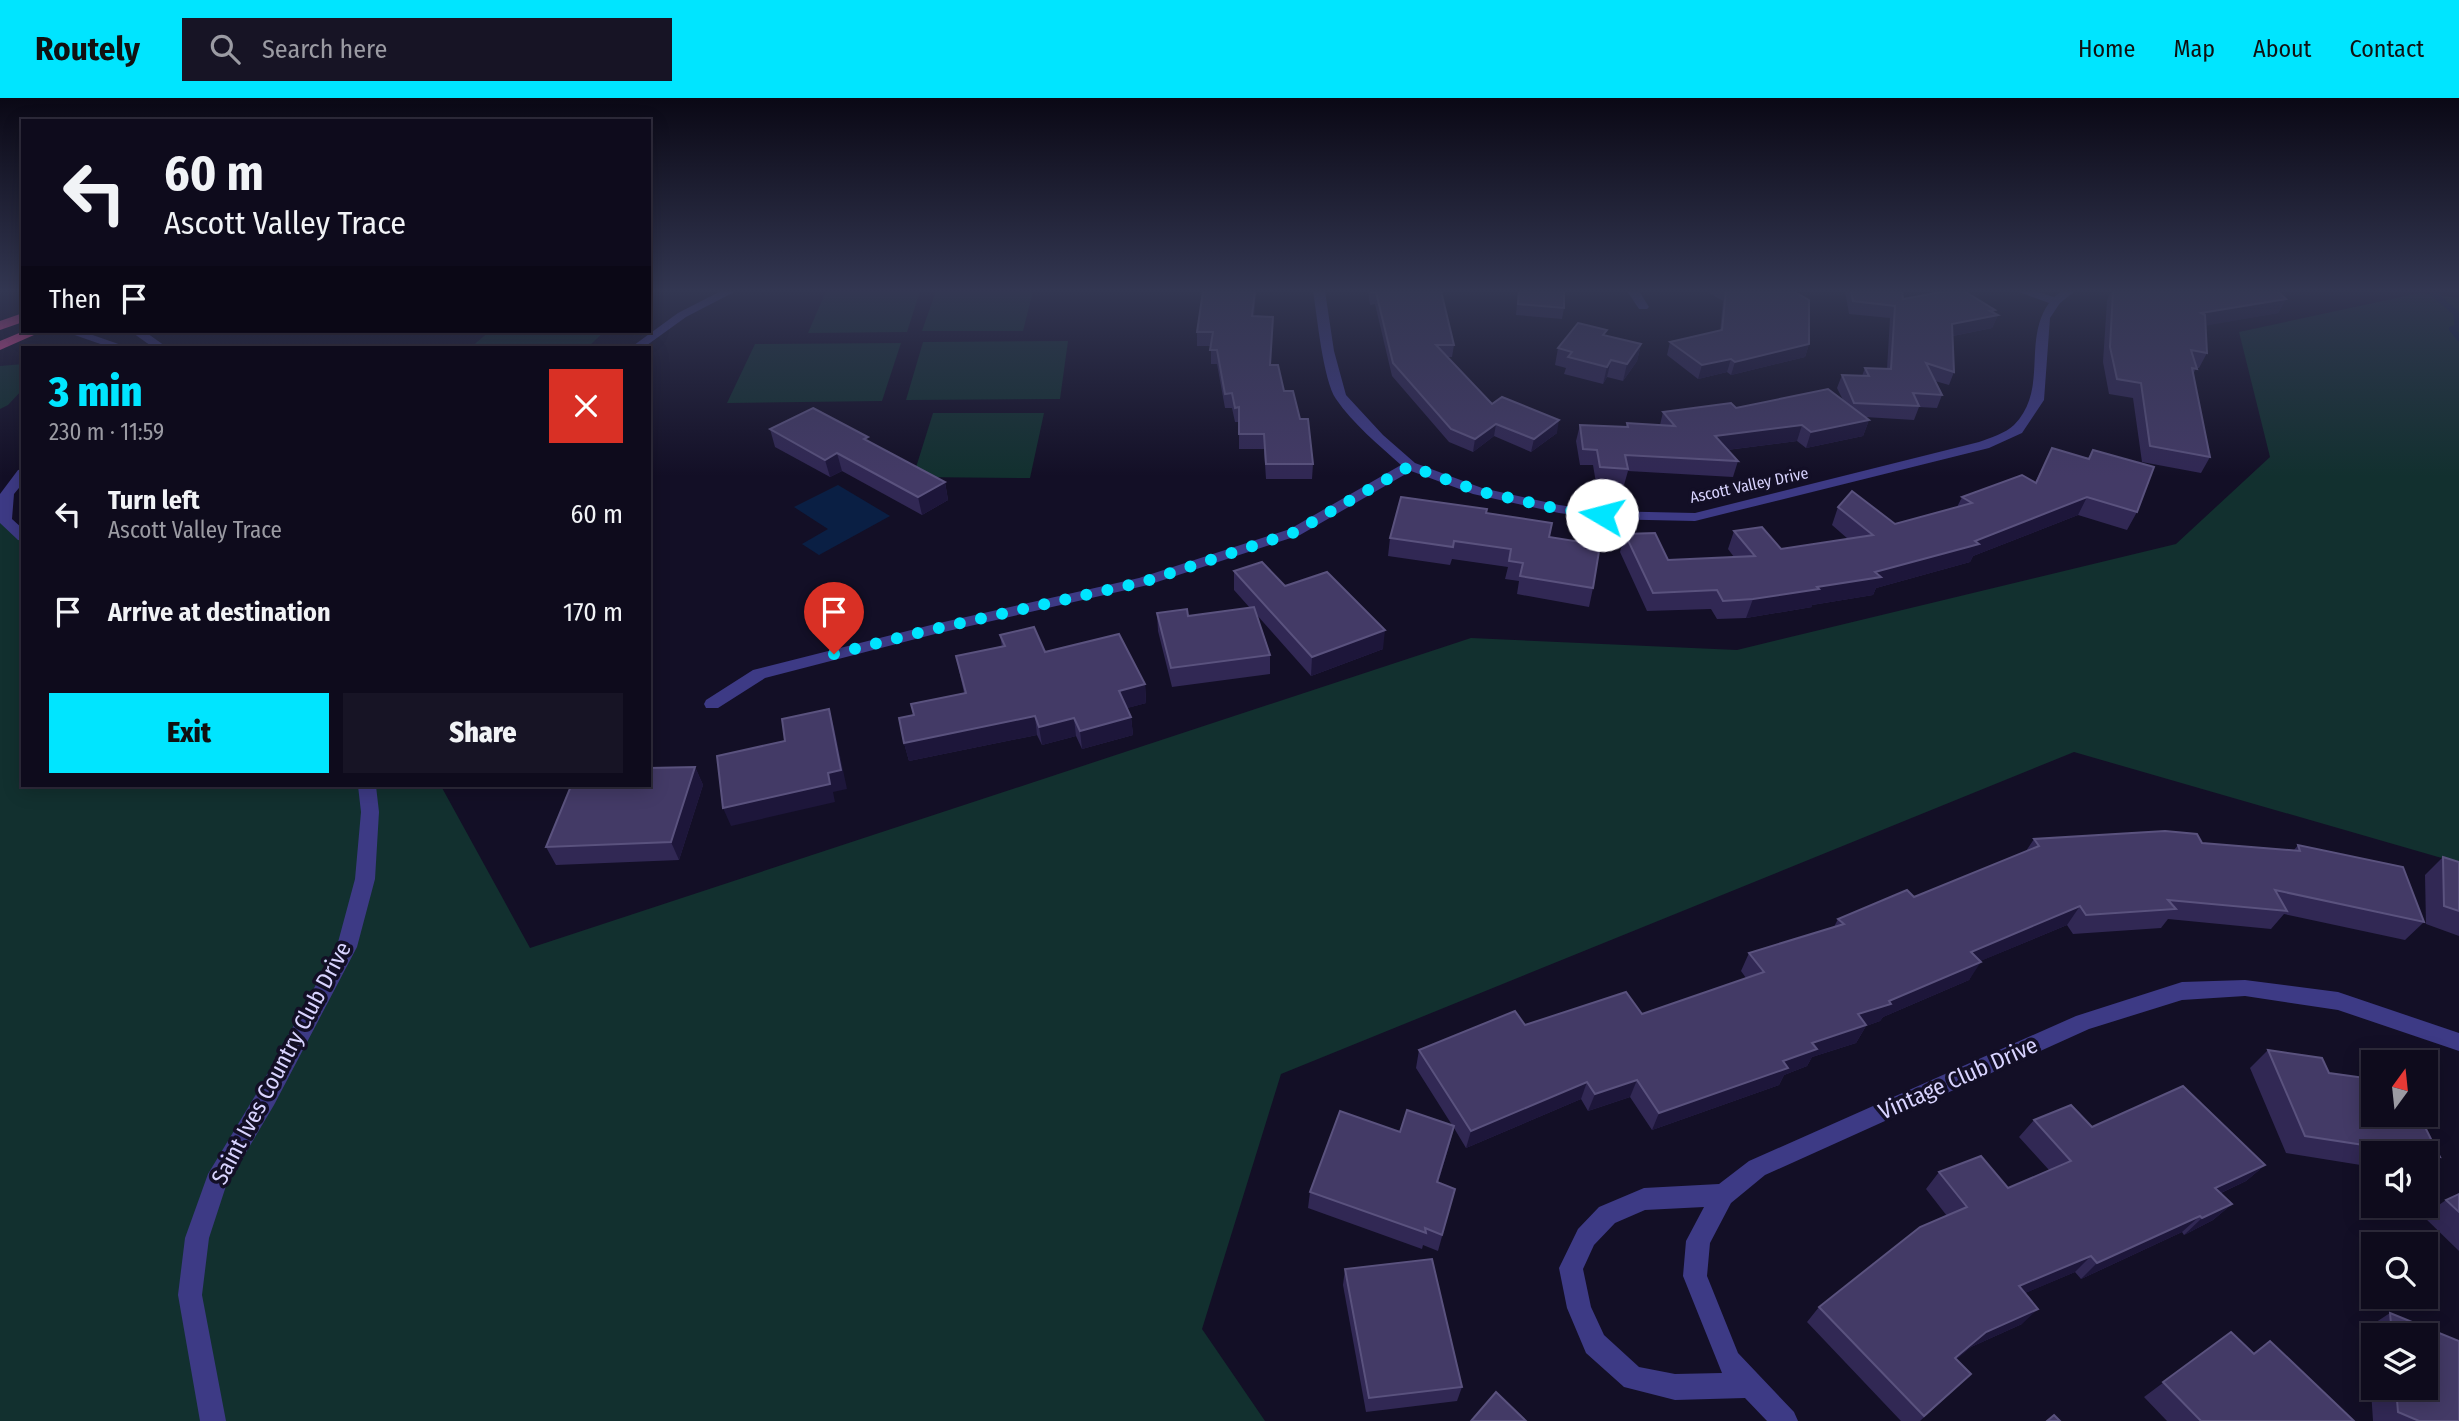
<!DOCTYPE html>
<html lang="en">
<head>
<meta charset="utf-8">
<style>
  body { margin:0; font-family:"Fira Sans Condensed",sans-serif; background:#171425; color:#f1f3f6; height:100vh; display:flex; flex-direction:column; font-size:26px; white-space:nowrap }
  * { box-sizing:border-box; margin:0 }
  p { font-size:23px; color:#9b9ba3 }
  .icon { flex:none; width:38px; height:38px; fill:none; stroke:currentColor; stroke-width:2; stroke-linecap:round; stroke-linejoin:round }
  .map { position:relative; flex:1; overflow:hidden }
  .side { position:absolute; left:21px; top:248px; width:630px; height:441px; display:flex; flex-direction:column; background:#0e0b1c; border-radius:0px; box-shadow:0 4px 18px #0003,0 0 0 2px #2e2b3b }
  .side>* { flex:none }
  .banner { position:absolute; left:21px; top:21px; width:630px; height:214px; border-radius:0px; box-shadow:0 4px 18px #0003,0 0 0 2px #2e2b3b; background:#0e0b1c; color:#f1f3f6; overflow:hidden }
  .needle { width:46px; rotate:15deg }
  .buttons { position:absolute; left:2361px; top:952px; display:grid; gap:14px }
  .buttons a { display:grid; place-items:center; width:77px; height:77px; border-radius:0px; background:#0e0b1c; box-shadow:0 4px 18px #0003,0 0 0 2px #2e2b3b; font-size:35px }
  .pin { position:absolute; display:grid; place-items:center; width:60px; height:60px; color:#fff; margin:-72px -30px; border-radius:50% 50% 50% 0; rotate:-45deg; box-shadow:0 0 7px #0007 }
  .pin .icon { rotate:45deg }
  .me { position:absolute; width:77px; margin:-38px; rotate:278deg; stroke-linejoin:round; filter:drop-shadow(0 0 5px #0008) }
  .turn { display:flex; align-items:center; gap:24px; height:147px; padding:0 28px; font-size:32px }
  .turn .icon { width:91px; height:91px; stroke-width:2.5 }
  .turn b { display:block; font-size:49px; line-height:60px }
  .then { display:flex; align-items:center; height:66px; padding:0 28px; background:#0003; gap:14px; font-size:26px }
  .round { display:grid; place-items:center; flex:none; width:74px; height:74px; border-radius:0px; background:#171425 }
  .summary { display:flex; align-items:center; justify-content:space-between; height:119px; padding:0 28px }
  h1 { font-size:42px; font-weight:800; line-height:52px; color:#00e5ff }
  .button { display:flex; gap:14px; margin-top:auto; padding:14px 28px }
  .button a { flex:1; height:80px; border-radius:0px; background:#00e5ff; color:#111; font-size:28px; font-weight:800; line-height:80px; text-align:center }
  .button a+a { background:#171425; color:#f1f3f6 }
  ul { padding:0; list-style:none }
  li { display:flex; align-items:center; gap:21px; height:98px; padding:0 28px }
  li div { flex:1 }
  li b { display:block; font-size:26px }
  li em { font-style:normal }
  header { display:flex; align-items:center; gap:42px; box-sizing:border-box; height:98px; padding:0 35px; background:#00e5ff; color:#111 }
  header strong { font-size:33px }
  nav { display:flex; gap:38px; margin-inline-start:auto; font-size:24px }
  .search { width:490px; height:63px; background:#171425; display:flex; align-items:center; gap:18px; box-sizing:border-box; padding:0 24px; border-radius:0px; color:#9b9ba3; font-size:26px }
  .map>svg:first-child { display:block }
  .green { fill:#12302f }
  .water { fill:#0a1f44 }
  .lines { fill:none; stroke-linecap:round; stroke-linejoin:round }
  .stream { stroke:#0a1f44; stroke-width:6 }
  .street { fill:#3d3a85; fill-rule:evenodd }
  .highway { fill:#ff4fa3; fill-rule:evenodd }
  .wall { fill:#312854; fill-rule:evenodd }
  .shaded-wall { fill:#1d163a }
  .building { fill:#433a66; stroke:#5a527e; stroke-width:2 }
  .route { stroke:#00e5ff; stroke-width:12; stroke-dasharray:0 21.6 }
  .labels { text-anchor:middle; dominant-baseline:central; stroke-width:7; stroke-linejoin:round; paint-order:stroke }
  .far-street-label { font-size:16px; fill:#d9d4ff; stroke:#130f26 }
  .near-street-label { font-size:23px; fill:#d9d4ff; stroke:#130f26 }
</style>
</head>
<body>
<header>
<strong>Routely</strong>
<div class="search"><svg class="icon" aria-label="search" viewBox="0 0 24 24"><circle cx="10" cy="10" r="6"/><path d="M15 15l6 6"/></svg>Search here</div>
<nav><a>Home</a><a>Map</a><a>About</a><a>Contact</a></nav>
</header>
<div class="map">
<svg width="2459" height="1323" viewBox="0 0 2459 1323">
  <rect width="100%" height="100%" fill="#130f26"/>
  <g class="green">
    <polygon points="826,193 920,193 907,234 808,235"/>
    <polygon points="936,193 1033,193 1023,233 922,233"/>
    <polygon points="2420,195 2459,200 2459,765 2074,654 1281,976 1202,1231 1265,1323 0,1323 0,424 23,431 23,688 441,688 530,850 1471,540 1737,552 2176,446 2270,359 2239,234"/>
    <polygon points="490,233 605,233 587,250 470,250"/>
    <polygon points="1068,243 1060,301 906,302 923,244"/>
    <polygon points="901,245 882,303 727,305 755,246"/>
    <polygon points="23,266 23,291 8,307 0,311 0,268"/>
    <polygon points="933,315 1044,315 1030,380 913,379"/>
  </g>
  <polygon class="water" points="838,387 890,418 819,457 802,446 828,431 794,409"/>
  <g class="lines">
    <polyline class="stream" points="2431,193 2456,215 2458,229 2452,231 2459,240"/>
    <g class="street">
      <polygon points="721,193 736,193 686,219 643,250 630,250 678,215"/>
      <path d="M1313 193H1325L1334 253 1346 297 1383 337 1415 365 1482 390 1559 407 1602 413 1695 415 1979 344C1990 340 2006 335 2014 327 2049 291 2022 243 2049 205L2016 193H2035L2054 199 2062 193H2075L2060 205 2050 220 2044 302 2022 335 1989 350 1695 423 1602 421 1559 415 1473 396 1411 373 1300 437 1148 487 935 536 765 580 718 610H706L704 606 706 602 753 572 935 526 1139 480 1290 431 1401 367C1379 347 1353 326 1336 301 1323 282 1317 217 1313 193Z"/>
      <polygon points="1627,193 1639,193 1649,209 1647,211 1639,211"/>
      <polygon points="63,233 81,233 130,250 112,250"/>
      <polygon points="130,233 144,233 168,250 154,250"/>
      <polygon points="23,371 23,385 14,396 12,421 23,431 23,443 18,442 0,425 0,396 18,372"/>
      <polygon points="358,688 376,688 379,714 375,781 357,849 274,1007 226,1088 209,1140 202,1197 226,1323 200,1323 178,1197 185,1140 208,1076 258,993 337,848 355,781 361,714"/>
      <path d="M2245 882 2338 894 2459 935V953L2338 912 2245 898 2182 902 2089 931 1765 1077 1731 1105 1710 1145 1707 1178 1738 1255 1794 1314 1798 1323H1767L1745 1300 1675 1302 1624 1289 1586 1255 1567 1210 1559 1170 1578 1131 1599 1109 1644 1090 1719 1086 1749 1063 2076 918 2182 884ZM1704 1109 1686 1143 1683 1178 1722 1275 1675 1276 1639 1269 1604 1237 1591 1209 1583 1171 1594 1147 1615 1125 1645 1112Z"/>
    </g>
    <g class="highway">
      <polygon points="23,215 23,224 0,232 0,223"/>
      <polygon points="24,233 43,233 0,252 0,243"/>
    </g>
  </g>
  <g class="wall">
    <polygon points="1203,193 1256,193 1254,218 1271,267 1284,293 1313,366 1312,381 1266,381 1264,351 1239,351 1239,324 1235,324 1232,310 1225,310 1217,266 1211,266 1211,248 1197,248 1197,234"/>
    <polygon points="1368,193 1441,193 1454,247 1452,259 1448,259 1492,306 1557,335 1531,354 1494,338 1473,354 1449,344 1392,278 1375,206 1370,207"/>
    <polygon points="1518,193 1564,193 1564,210 1562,221 1516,217"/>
    <polygon points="1706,193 1793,193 1809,246 1805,259 1731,277 1727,274 1698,281 1667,257 1670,244 1720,233 1723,203"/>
    <polygon points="1845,193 1902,193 1903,201 1993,214 1998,217 1992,230 1953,238 1954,274 1949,287 1935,283 1942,297 1937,310 1919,309 1914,322 1865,319 1869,322 1863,338 1806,350 1797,343 1727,352 1738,363 1733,379 1628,373 1624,387 1596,385 1593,367 1580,367 1576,343 1580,327 1626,329 1627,325 1660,327 1663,314 1736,310 1843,302 1837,290 1842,277 1862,278 1865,270 1887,271 1890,220 1849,216"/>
    <polygon points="2111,193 2277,193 2286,201 2278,215 2206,227 2207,255 2199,270 2196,270 2193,277 2210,359 2201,375 2142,364 2133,300 2109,296 2103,264 2107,203"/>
    <polygon points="1606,238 1641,246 1637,263 1623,283 1607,279 1603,286 1564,276 1566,270 1555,267 1558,250"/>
    <polygon points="770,331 870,345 945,384 948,402 922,417 842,373 830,379 775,349"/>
    <polygon points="2052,350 2088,360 2093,352 2137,414 2127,432 2078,417 1973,458 1970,464 1876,490 1873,497 1812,507 1812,509 1746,520 1717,521 1711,511 1647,513 1620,454 1625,436 1668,462 1734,459 1728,451 1734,433 1781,451 1848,441 1832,427 1838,409 1895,426 1957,409 1962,399 2035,385"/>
    <polygon points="1486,415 1549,439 1593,490 1589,509 1517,496 1519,483 1505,481 1508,469 1452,461 1450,467 1388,458 1390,440"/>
    <polygon points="1234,473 1285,488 1383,551 1311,578 1256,516 1270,557 1270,576 1172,589 1158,533 1157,515 1188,518 1250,510 1234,492"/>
    <polygon points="1000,537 1045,554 1145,586 1146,605 1127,610 1131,619 1133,637 1082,651 1076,638 1042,647 1037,637 909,663 904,645 914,617 964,595 956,558 1002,549"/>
    <polygon points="695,669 703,687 679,762 556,767 546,749"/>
    <polygon points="2034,741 2202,745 2294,752 2298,747 2424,824 2405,842 2284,816 2271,831 2168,821 2161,830 2073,836 2067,827 1980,863 1969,882 1883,919 1880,923 1866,928 1856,945 1812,959 1807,968 1784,977 1779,987 1652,1032 1630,999 1588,1013 1581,1001 1466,1050 1454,1030 1438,1085 1455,1091 1438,1153 1423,1147 1422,1151 1308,1110 1310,1094 1400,1034 1452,1027 1416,970 1419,952 1525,927 1642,916 1746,880 1741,873 1749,855 1834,829 1838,821 1914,799 2026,753"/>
    <polygon points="2443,759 2459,764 2459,838 2426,826 2425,777"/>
    <polygon points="2268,952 2329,975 2440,1059 2426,1070 2426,1055 2373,1055 2373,1069 2286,1055 2250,970"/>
    <polygon points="2034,1022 2092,1029 2265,1067 2246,1083 2221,1095 2232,1106 2213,1122 2184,1137 2182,1134 2081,1181 2075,1174 2025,1195 2022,1226 1971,1249 1956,1261 1956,1290 1920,1323 1901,1323 1807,1224 1819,1209 1947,1118 1926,1091 1939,1074 2008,1090 2049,1072 2019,1039"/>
    <polygon points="2459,1096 2459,1153 2423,1118 2446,1102"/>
    <polygon points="1345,1171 1462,1289 1457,1303 1366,1314 1343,1187"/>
    <path d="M2390 1215 2459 1243V1323H2373L2367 1230ZM2373 1237H2426V1290H2373Z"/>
    <polygon points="2231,1234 2253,1255 2270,1243 2354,1323 2167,1323 2144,1299"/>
  </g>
  <g class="shaded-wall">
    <polygon points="1255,193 1256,193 1252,233 1252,218"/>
    <polygon points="2286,201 2278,215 2193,230 2201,215"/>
    <polygon points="1995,212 1992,218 1998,217 1992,230 1947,239 1952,226"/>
    <polygon points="1641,246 1637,263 1623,283 1627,266"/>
    <polygon points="1809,246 1805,259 1731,277 1735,264"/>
    <polygon points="1731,261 1727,274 1698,281 1702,267"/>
    <polygon points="1611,262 1607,279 1603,286 1607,269"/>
    <polygon points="1559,322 1557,335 1531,354 1534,341"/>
    <polygon points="1869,322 1863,338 1806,350 1811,334"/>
    <polygon points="1496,326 1494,338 1473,354 1475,341"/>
    <polygon points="1802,327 1797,343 1710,354 1715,338"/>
    <polygon points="837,355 842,373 830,379 825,362"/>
    <polygon points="945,384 948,402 922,417 918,399"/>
    <polygon points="2087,399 2078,417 1973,458 1970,464 1876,490 1873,497 1812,507 1812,509 1746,520 1753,501 1817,489 1875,474 1975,443"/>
    <polygon points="1385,532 1383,551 1311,578 1312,559"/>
    <polygon points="1145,586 1146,605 1120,612 1119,593"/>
    <polygon points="829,611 834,629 847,691 833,694 835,704 731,728 723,710"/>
    <polygon points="1035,618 1037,637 909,663 904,645"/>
    <polygon points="1131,619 1133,637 1082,651 1080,633"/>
    <polygon points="1074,620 1076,638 1042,647 1039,629"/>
    <polygon points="695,669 703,687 679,762 671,744"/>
    <polygon points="2080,808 2067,827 1959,872 1971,854"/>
    <polygon points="1981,864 1969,882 1883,919 1880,923 1866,928 1856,945 1812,959 1807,968 1784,977 1779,987 1652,1032 1659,1015 1783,963 1858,916"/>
    <polygon points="1637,982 1630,999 1588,1013 1595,996"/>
    <polygon points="1587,984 1581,1001 1466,1050 1471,1033"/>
    <polygon points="1454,1028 1450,1045 1433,1101 1437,1084"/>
    <polygon points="2265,1067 2246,1083 2197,1106 2215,1090"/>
    <polygon points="2232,1106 2213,1122 2184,1137 2202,1120"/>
    <polygon points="2200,1118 2182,1134 2081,1181 2097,1165"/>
    <polygon points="2091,1158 2075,1174 2004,1204 2019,1188"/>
    <polygon points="2038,1211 2022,1226 1971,1249 1941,1275 1955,1260 1986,1234"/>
  </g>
  <g class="building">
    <polygon points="1203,193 1255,193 1252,218 1273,219 1270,267 1278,267 1284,293 1293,293 1300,321 1308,321 1313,366 1266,366 1264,336 1239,336 1239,309 1235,310 1232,295 1225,296 1217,252 1210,252 1213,234 1197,234"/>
    <polygon points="1371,193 1441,193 1454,247 1436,247 1492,306 1502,299 1559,322 1534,341 1496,326 1475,341 1451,331 1393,265 1376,194 1371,194"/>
    <polygon points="1519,193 1564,193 1564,210 1518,206"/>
    <polygon points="1726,193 1793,193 1809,202 1809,246 1735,264 1731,261 1702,267 1670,244 1722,232"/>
    <polygon points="1851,193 1902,193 1903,201 1946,193 1964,193 1995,212 1990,213 1998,217 1952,226 1954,274 1926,265 1942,297 1913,295 1919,308 1854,305 1842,277 1869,278 1865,270 1891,271 1895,208 1853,203"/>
    <polygon points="2113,193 2277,193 2286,201 2201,215 2205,217 2207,255 2191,252 2197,271 2192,270 2210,359 2150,348 2141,285 2117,281 2110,249"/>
    <polygon points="1578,225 1607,232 1603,237 1641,246 1627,266 1611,262 1607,269 1568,259 1572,254 1558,250"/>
    <polygon points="1828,291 1869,322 1811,334 1802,327 1715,338 1738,363 1625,357 1628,371 1600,369 1597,352 1583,351 1580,327 1628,329 1627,325 1675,328 1663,314 1731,305 1736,310"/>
    <polygon points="813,310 868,339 864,341 945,384 918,399 837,355 825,362 770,331"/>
    <polygon points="2052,350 2089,361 2093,352 2154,369 2137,414 2087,399 1975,443 1979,446 1875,474 1881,479 1817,489 1819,491 1753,501 1723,503 1717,492 1653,495 1625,436 1655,435 1668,462 1755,458 1734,433 1762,429 1781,451 1873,437 1838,409 1852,393 1895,426 1972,405 1962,399 2022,377 2036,385"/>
    <polygon points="1401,399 1487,411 1486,415 1552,425 1549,439 1600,447 1593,490 1520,478 1523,465 1509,463 1511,451 1454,443 1453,449 1390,440"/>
    <polygon points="1262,464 1285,488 1327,474 1385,532 1312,559 1234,473"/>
    <polygon points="1254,509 1270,557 1171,570 1157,515 1187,511 1188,518"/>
    <polygon points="1034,529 1045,554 1119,536 1145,586 1119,593 1131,619 1080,633 1074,620 1039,629 1035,618 904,645 899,620 914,617 911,606 966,595 956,558 1005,548 1000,537"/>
    <polygon points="829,611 841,672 828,675 830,686 723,710 717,658 785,643 782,621"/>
    <polygon points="695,669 671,744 546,749 571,688 649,688 649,670"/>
    <polygon points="2165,733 2197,736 2202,745 2300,753 2298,747 2403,769 2424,824 2275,792 2287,813 2168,802 2176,811 2086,817 2080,808 1971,854 1981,864 1889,903 1891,906 1858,916 1866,927 1812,945 1817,951 1783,963 1788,970 1659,1015 1637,982 1595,996 1587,984 1471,1033 1419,952 1515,913 1525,927 1626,894 1642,916 1764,874 1749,855 1844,826 1838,821 1907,792 1914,799 2039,748 2034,741"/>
    <polygon points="2443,759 2459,764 2459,813 2444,808"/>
    <polygon points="2268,952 2322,960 2329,975 2373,981 2373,1017 2419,1017 2440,1059 2426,1057 2426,1055 2416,1055 2305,1038"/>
    <polygon points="2183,988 2265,1067 2215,1090 2232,1106 2202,1120 2200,1118 2097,1165 2091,1158 2019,1188 2038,1211 1986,1234 1955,1260 1971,1276 1924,1318 1819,1209 1920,1129 1967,1109 1939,1074 1981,1058 2008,1090 2071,1063 2034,1022 2071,1007 2092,1029"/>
    <polygon points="1407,1012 1454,1028 1437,1084 1455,1091 1442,1137 1425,1130 1426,1135 1310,1094 1340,1013 1400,1034"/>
    <polygon points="2459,1096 2459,1114 2446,1102"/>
    <polygon points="1432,1161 1462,1289 1369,1300 1345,1171"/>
    <polygon points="2390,1215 2459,1243 2459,1323 2419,1323 2398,1314 2396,1290 2426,1290 2426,1237 2392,1237"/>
    <polygon points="2231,1234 2254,1256 2270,1243 2354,1323 2201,1323 2163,1284"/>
    <polygon points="1496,1294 1526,1323 1471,1323"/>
    <polygon points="2054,1317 2060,1323 2047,1323"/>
  </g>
  <linearGradient id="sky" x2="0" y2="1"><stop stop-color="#0a0815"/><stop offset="0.51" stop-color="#333752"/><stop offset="1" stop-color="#333752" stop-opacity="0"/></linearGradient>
  <rect width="2459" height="378" fill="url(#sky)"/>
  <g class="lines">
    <polyline class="route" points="834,556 934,531 1143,484 1295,434 1410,368 1478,393 1559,411 1602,417"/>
  </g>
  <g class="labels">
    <g class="far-street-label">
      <text transform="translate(1749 387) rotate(-12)">Ascott Valley Drive</text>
    </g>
    <g class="near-street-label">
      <text transform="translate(281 965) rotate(-62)">Saint Ives Country Club Drive</text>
      <text transform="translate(1958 980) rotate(-24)">Vintage Club Drive</text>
    </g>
  </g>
</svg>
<div class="buttons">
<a><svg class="needle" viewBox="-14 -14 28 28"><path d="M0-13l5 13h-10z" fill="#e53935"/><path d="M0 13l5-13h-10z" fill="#9b9ba3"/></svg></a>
<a><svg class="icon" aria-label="sound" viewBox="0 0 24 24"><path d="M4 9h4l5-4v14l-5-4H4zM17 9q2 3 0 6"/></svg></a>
<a><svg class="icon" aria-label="search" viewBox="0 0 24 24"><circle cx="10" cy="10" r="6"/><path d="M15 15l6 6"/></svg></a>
<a><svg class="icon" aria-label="layers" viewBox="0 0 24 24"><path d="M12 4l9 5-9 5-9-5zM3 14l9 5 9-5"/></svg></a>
</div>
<div class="pin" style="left:834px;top:556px;background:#d93025"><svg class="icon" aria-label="arrive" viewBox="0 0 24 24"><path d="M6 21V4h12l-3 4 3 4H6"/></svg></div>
<svg class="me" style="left:1602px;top:417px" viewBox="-20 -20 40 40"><circle r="19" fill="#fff"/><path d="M0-13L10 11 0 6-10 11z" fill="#00e5ff"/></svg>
<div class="banner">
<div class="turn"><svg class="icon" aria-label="left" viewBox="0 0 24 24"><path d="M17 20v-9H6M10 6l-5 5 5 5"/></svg><div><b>60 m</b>Ascott Valley Trace</div></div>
<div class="then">Then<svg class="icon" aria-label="arrive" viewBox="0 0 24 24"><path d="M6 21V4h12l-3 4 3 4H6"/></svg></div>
</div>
<section class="side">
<div class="summary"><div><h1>3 min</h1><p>230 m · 11:59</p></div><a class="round" style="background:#d93025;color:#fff"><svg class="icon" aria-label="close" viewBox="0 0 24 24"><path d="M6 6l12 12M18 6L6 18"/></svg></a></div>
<ul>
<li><svg class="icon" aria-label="left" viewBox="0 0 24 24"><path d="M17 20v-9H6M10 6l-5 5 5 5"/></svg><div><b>Turn left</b><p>Ascott Valley Trace</p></div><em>60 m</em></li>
<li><svg class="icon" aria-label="arrive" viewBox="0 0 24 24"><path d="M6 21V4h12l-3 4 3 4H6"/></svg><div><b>Arrive at destination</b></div><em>170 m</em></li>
</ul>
<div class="button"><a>Exit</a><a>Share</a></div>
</section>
</div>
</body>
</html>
